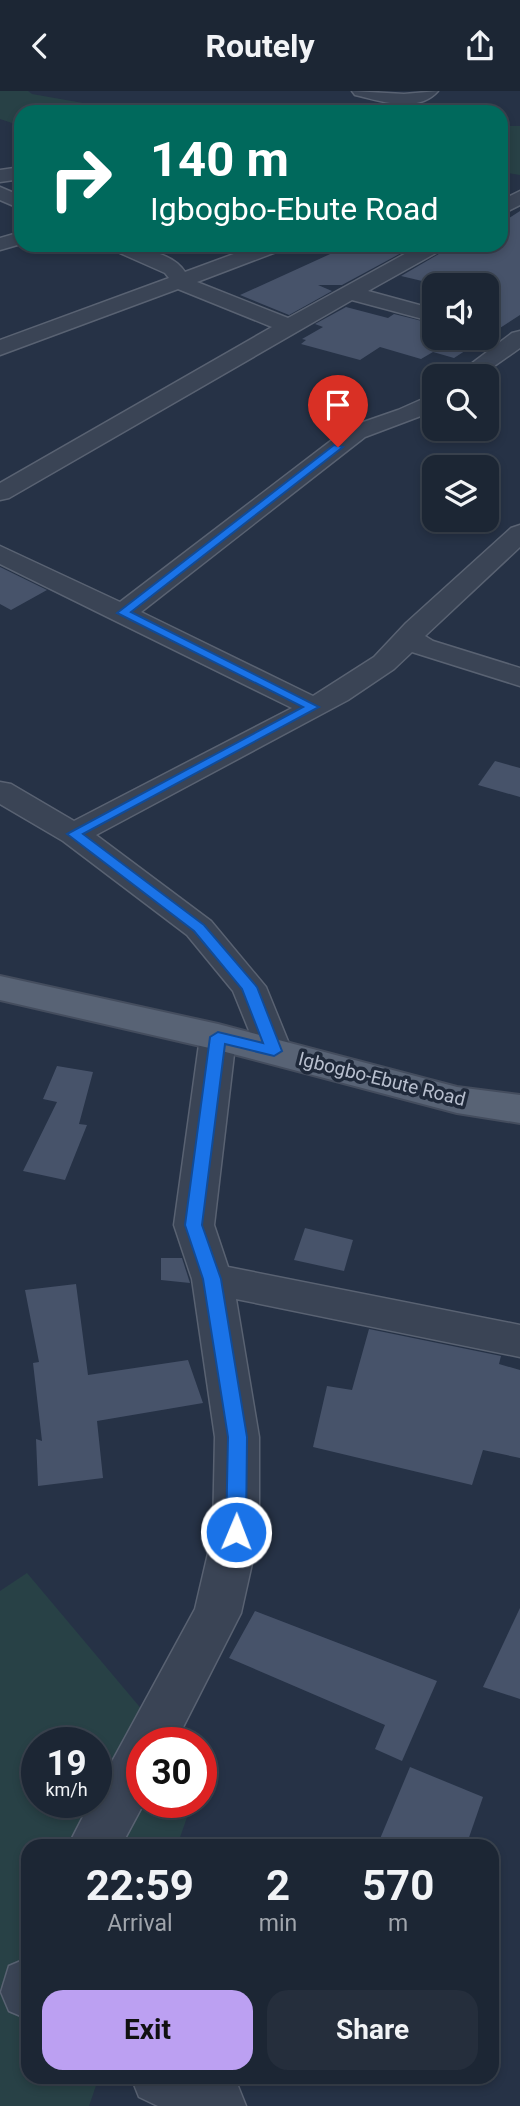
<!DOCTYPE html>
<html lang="en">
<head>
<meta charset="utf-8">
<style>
  body { margin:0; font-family:Roboto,sans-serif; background:#252e3c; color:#f1f3f6; height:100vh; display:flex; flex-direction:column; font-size:26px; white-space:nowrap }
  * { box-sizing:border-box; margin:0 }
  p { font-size:23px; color:#a0a5ac }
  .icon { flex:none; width:38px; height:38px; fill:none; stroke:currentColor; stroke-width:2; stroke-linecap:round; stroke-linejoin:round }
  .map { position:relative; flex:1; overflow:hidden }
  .panel { position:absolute; left:21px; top:1748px; width:478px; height:245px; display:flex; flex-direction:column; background:#1c2634; border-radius:21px; box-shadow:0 4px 10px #0003,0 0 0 2px #3a434f }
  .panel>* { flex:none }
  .guide { position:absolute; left:14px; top:14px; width:494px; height:147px; border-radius:21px; box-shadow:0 4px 10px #0003,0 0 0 2px #3a434f; background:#00695c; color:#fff; overflow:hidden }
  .buttons { position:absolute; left:422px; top:182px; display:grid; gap:14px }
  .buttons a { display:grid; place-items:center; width:77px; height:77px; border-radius:14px; background:#1c2634; box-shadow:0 4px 10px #0003,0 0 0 2px #3a434f; font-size:35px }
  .speed { position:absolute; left:21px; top:1636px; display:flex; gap:14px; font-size:35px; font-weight:700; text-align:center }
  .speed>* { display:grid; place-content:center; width:91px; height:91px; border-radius:50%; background:#1c2634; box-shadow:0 4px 10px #0003,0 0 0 2px #3a434f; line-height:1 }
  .speed small { font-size:18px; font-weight:400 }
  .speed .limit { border:10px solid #d22; background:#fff; color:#111 }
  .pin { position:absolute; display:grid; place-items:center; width:60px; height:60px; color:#fff; margin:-72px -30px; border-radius:50% 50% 50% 0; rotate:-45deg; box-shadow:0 0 7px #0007 }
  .pin .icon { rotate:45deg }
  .me { position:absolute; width:77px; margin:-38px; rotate:1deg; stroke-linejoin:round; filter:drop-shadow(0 0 5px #0008) }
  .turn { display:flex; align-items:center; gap:24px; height:147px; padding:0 21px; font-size:32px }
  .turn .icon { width:91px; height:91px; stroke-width:2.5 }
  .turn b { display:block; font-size:49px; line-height:60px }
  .eta { display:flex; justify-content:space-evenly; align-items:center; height:119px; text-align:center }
  .eta b { font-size:42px; font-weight:700; line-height:49px }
  .primary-button { display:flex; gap:14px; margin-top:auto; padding:14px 21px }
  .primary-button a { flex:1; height:80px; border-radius:21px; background:#bca0f2; color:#111; font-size:28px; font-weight:700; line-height:80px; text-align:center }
  .primary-button a+a { background:#252e3c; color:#f1f3f6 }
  header { display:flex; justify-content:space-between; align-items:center; height:91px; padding:0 21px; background:#1c2634; font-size:32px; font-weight:700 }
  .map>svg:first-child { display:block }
  .green { fill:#284146; fill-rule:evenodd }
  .building { fill:#47536a }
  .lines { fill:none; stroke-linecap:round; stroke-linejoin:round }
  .minor-casing { stroke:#596272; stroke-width:3 }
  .major-casing { stroke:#444d5e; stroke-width:4 }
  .minor { fill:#3a4455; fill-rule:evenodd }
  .major { fill:#586375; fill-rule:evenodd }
  .route { fill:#1a73e8; stroke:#114b97; stroke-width:2 }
  .labels { text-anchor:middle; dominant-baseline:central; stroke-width:7; stroke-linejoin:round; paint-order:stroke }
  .street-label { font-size:19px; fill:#b8bfce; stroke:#1f293a }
</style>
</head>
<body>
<header><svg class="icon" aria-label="back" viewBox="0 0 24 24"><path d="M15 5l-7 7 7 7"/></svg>Routely<svg class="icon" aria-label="share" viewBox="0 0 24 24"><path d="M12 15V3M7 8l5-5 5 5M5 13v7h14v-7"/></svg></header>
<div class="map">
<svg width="520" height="2015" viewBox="0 0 520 2015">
  <rect width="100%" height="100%" fill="#263246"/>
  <g class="green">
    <polygon points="0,0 28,0 32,3 134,21 21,21 21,35 0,28"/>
    <polygon points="501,35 520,35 520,84 501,81"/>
    <path d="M27 1482 170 1652H142V1712H192L177 1755H28V1986H99L89 2015H0V1500ZM37 1652H96V1712H37Z"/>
  </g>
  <g class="building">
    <polygon points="520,120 520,224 486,246 486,194 439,194 401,185 444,160 449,154 500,154 500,133"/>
    <polygon points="350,154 416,154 342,194 318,194 332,200 289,224 240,204"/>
    <polygon points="346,216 388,227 394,223 434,233 434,247 485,247 454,267 433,261 421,268 380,256 360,269 301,253 306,249 302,248 323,236 315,233"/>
    <polygon points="0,476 47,499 11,519 0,513"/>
    <polygon points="495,670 520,677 520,706 478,694"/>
    <polygon points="57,975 93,981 79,1033 87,1034 65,1089 23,1080 57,1011 43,1008"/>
    <polygon points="305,1137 353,1149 344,1180 294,1169"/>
    <polygon points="161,1167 182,1167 190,1192 161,1189"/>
    <polygon points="76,1193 88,1284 188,1269 203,1312 97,1330 103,1387 38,1395 36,1348 42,1350 33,1272 39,1271 25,1199"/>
    <polygon points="369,1238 501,1265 499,1273 520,1279 520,1367 483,1359 472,1394 313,1356 327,1295 352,1299"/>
    <polygon points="520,1517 520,1608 483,1596"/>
    <polygon points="255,1520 437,1590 402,1670 375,1658 385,1634 229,1567"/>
    <polygon points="410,1676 483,1706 466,1755 377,1755"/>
  </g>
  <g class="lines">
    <defs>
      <g id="minor">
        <path d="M352 0 404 3 438 0C418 23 380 10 355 4Z"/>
        <polygon points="21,76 21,88 0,91 0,79"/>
        <polygon points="0,96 21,105 21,118 0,109"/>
        <polygon points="520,100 520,114 500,124 500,110"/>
        <polygon points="21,141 21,153 0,159 0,147"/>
        <path d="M108 154C131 154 172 160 185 181L258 154H287L284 158 197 191 288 227 421 154H446L443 158 368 200 434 218V231L352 209 9 407 0 409V392L272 236 178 198 0 264V249L169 187 165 182 111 158Z"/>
        <polygon points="520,240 520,257 480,285 455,285 512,242"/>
        <polygon points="434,303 434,320 365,346 141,521 313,605 374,566 406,532 511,437 520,434 520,456 425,545 433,550 520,577 520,595 412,561 394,578 348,609 96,744 211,830 266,896 292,960 287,969 274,972 261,969 233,900 187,844 63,750 0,713 0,691 11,693 74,730 292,617 0,473 0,455 120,511 349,336 398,319"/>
        <polygon points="218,934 231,938 236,946 214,1134 228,1176 520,1234 520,1266 236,1208 259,1346 259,1441 241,1522 175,1652 142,1652 142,1712 144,1712 121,1755 68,1755 90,1712 96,1712 96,1700 195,1518 213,1441 215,1346 192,1188 174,1134 200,946 205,938"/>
        <polygon points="28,1867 28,1928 9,1920 1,1901 9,1875"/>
        <polygon points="131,1986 220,1986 238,1995 246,2015 158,2015 139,2006"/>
      </g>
      <polygon id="major" points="0,885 218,933 457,996 520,1004 520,1032 457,1022 218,959 0,909"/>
    </defs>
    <use href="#minor" class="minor-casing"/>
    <use href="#major" class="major-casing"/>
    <use href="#minor" class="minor"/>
    <use href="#major" class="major"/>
  </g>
  <polygon class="route" points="334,354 343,356 131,521 319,616 83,743 204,834 257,896 282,960 274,965 225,953 202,1134 221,1188 247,1346 246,1441 243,1447 236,1449 229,1447 226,1441 228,1346 203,1188 185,1134 210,946 218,941 263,952 242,898 194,840 67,743 303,616 117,522"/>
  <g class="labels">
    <g class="street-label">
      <text transform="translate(382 988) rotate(14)">Igbogbo-Ebute Road</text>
    </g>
  </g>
</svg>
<div class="buttons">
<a><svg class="icon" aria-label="sound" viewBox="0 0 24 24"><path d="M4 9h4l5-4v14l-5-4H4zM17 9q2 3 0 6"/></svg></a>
<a><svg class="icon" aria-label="search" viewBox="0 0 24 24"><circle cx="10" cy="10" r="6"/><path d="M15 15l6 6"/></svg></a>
<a><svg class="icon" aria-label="layers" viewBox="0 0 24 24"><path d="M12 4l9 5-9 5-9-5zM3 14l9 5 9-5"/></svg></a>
</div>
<div class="speed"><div>19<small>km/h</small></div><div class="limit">30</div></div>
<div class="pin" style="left:338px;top:356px;background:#d93025"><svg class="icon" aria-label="arrive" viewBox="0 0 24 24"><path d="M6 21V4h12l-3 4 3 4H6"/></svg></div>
<svg class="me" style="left:236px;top:1441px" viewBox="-20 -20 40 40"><circle r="17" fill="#1a73e8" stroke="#fff" stroke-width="3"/><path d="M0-11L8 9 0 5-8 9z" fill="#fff"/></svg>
<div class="guide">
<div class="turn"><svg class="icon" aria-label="right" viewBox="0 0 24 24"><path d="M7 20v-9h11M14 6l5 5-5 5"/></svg><div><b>140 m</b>Igbogbo-Ebute Road</div></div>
</div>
<section class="panel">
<div class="eta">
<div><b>22:59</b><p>Arrival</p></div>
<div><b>2</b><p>min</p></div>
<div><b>570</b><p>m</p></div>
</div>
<div class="primary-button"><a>Exit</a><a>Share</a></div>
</section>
</div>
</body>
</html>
